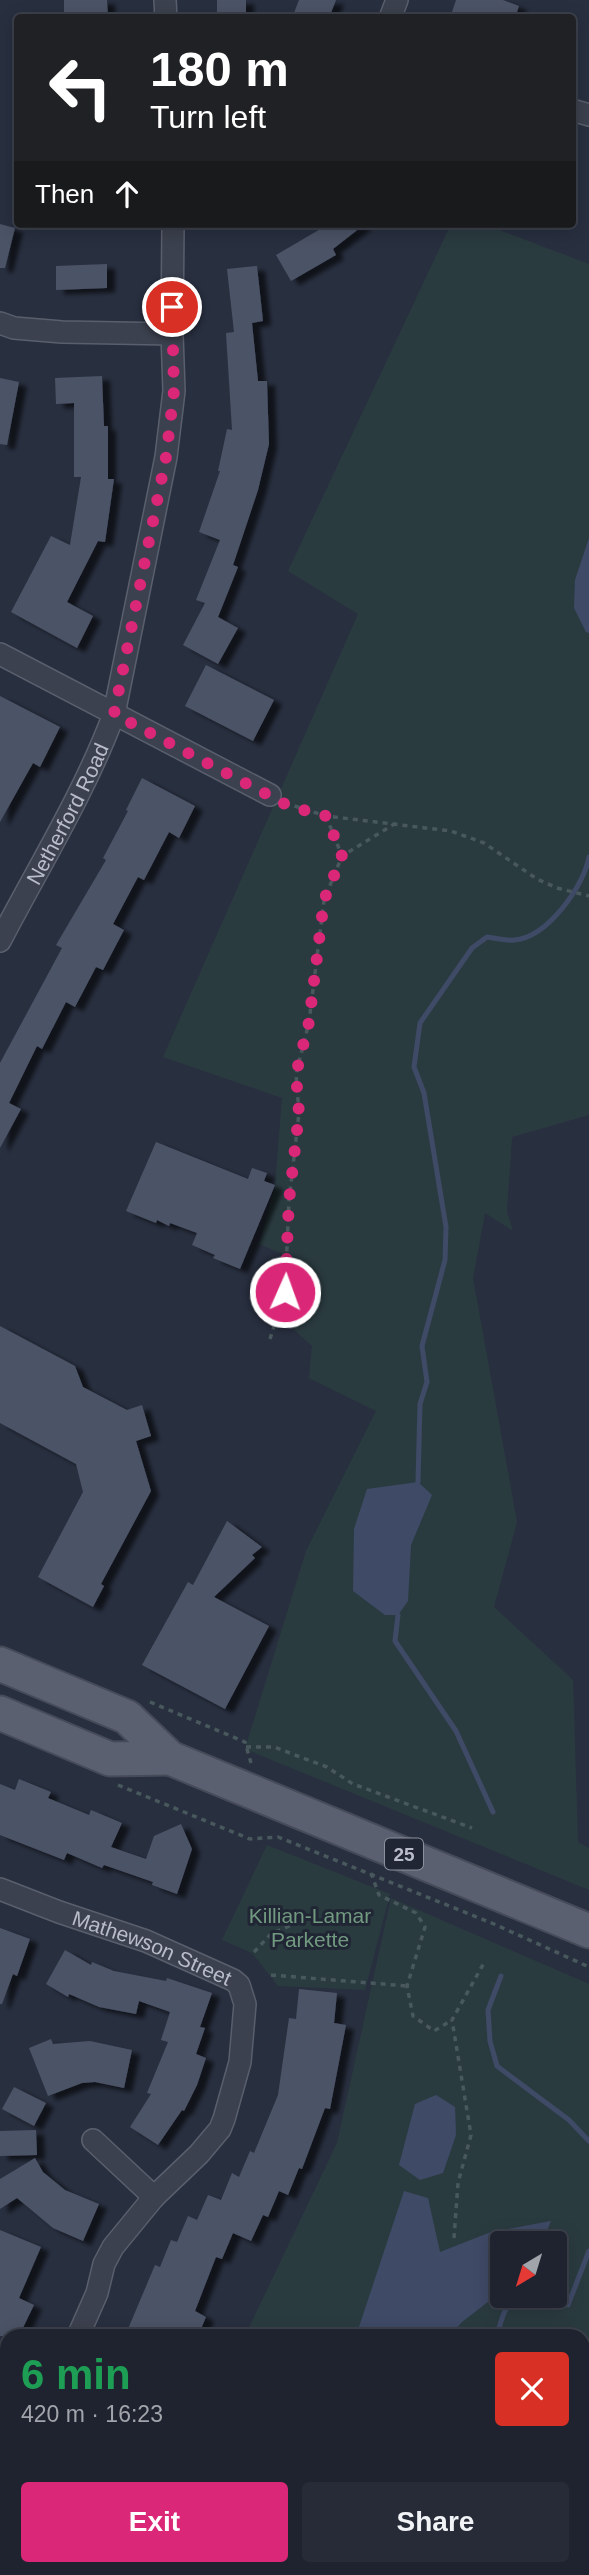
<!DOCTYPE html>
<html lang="en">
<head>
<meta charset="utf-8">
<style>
  body { margin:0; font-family:Helvetica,sans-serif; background:#262b37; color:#f1f3f6; height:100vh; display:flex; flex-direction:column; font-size:26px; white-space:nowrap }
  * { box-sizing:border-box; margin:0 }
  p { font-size:23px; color:#a1a4aa }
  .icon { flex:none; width:38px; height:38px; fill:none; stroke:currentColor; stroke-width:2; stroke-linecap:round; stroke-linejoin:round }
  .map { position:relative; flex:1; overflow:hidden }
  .details { position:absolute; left:0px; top:2329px; width:590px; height:247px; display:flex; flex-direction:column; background:#1e232f; border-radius:21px 21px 0 0; box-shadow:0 4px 18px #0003,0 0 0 2px #3c404b }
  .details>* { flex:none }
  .banner { position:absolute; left:14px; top:14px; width:562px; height:214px; border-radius:7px; box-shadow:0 4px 18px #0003,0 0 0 2px #3c404b; background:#202124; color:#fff; overflow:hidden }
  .needle { width:46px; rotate:218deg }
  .fabs { position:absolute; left:490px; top:2231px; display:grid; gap:14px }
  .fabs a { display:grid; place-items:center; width:77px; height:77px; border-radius:7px; background:#1e232f; box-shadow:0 4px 18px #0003,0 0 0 2px #3c404b; font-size:35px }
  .pin { position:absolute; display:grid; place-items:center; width:60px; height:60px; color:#fff; margin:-30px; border:4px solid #fff; border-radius:50%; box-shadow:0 2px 7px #0007 }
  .me { position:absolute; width:77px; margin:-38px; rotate:2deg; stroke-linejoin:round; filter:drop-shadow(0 0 5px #0008) }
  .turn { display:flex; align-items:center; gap:24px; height:147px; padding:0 21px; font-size:32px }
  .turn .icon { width:91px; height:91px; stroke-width:2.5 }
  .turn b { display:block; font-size:49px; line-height:60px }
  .then { display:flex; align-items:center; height:66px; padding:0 21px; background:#0003; gap:14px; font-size:26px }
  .round { display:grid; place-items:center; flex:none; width:74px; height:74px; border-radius:7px; background:#262b37 }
  .overview { display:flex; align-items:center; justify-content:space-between; height:119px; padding:0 21px }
  h1 { font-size:42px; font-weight:700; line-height:52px; color:#1e9e55 }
  .action { display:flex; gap:14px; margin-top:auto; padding:14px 21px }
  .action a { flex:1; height:80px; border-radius:7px; background:#db2777; color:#fff; font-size:28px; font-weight:700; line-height:80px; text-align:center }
  .action a+a { background:#262b37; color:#f1f3f6 }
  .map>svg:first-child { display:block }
  .green { fill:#2a3b40; fill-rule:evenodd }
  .water { fill:#3f4a67 }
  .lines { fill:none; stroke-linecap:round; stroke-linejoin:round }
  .stream { stroke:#3f4a67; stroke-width:5 }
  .building { fill:#4c5366; filter:url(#shadow) }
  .minor-casing { stroke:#5a5f6d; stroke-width:24 }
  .tertiary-casing { stroke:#5a5f6d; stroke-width:30 }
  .primary-casing { stroke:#464a59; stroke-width:37 }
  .path { stroke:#48585d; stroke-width:3.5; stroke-dasharray:5 5; stroke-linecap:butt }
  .minor { stroke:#3c414f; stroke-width:21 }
  .tertiary { stroke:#3c414f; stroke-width:26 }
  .primary { stroke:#5a606f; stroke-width:33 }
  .route { stroke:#db2777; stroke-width:12; stroke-dasharray:0 21.6 }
  .labels { text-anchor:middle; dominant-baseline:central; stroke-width:6; stroke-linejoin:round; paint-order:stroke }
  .shield { fill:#212635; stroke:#8b909d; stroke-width:2 }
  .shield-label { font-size:19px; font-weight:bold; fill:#b9bdca }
  .street-label { font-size:21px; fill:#b9bdca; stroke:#212635 }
  .park-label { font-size:21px; fill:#719980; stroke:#212635 }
</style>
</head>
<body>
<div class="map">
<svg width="589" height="2575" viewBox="0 0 589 2575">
  <defs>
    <filter id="shadow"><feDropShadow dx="8" dy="4.5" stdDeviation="2" flood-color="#0009"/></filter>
  </defs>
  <rect width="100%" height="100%" fill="#282f3f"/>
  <g class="green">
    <polygon points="451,224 484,224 589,264 589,1115 512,1137 507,1211 513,1231 485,1213 473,1278 517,1522 494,1607 573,1680 578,1842 589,1848 589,1890 245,1749 306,1551 376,1411 309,1378 312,1346 282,1319 299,1261 259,1244 275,1186 282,1098 163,1057 358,614 288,571"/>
    <polygon points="267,1845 390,1894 365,1990 278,1986 252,1953 222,1940"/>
    <path d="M391 1898 589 1984V2439L583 2444V2336H245L337 2143ZM502 2244H555V2296H502Z"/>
    <polygon points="128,2569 378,2569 366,2575 125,2575"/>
  </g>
  <g class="water">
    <polygon points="589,538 589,633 586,632 574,608 575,580"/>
    <polygon points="418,1482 432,1495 411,1545 408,1601 398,1615 385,1615 353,1591 354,1529 367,1489"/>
    <polygon points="436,2095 455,2107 456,2135 443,2173 420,2180 399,2165 415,2104"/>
    <polygon points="404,2191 428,2198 440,2252 491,2232 551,2221 542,2243 502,2244 502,2291 462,2322 450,2336 356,2336"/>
  </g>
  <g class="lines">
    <g class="stream">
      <path d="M418 1482 420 1404 427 1382 422 1346 445 1260 446 1227 424 1093 414 1067 420 1023 472 948 487 937C495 938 506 941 514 940 547 938 584 886 589 857"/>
      <polyline points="398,1615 395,1641 456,1731 493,1812"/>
      <polyline points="501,1976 488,2010 490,2041 497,2066 569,2120 589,2141"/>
      <polyline points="544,2296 568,2305 589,2251"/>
      <path d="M497 2336C501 2321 504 2305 518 2296"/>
      <polyline points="303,2575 307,2569"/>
    </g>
  </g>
  <g class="building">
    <polygon points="64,0 107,0 108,18 64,18"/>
    <rect x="217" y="0" width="29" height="18"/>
    <polygon points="299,0 336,0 329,18 292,18"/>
    <polygon points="456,0 503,0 519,6 515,18 450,18"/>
    <polygon points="0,224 15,228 5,268 0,268"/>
    <polygon points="329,224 365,224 333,249 336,255 291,281 276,255"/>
    <polygon points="107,264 107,288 56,290 56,266"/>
    <polygon points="257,266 263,321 252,323 258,381 267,381 269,444 258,490 233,565 238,567 218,617 238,628 218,664 183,645 205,603 196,600 220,540 199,532 220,471 218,471 227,429 232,430 226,333 234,332 227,269"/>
    <polygon points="102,376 104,426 108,426 108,479 114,479 105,542 98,541 67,602 93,616 77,648 11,612 51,536 70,545 81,477 74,477 74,403 56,404 55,378"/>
    <polygon points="0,378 19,382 7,445 0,444"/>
    <polygon points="206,665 274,700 253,741 185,706"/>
    <polygon points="0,696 60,727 40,767 33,763 0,822"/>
    <polygon points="142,778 195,806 179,838 169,832 144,880 138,877 113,924 124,930 103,970 96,967 75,1007 66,1002 42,1049 37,1046 9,1103 21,1109 0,1148 0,1063 62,948 56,945 106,860 103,858 128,811 126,810"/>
    <polygon points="156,1142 248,1179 252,1168 267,1173 264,1181 275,1185 240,1269 213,1258 215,1255 192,1245 197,1233 170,1223 169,1226 157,1220 156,1223 126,1211"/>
    <polygon points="0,1326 75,1366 83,1387 127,1410 142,1405 151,1436 136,1441 151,1491 101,1584 104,1586 93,1607 38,1577 83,1492 76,1464 0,1423"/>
    <polygon points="227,1521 262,1547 252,1555 255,1558 214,1597 269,1626 225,1709 142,1665 188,1582 193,1585"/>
    <polygon points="19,1779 51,1792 48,1798 89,1815 91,1810 122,1823 111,1847 146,1859 154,1836 181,1824 192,1849 177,1894 152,1885 153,1882 104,1865 102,1868 67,1853 64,1860 0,1835 0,1784 15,1790"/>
    <polygon points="0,1928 30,1939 17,1976 13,1974 2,2004 0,2004"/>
    <polygon points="65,1950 91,1965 92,1962 114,1971 166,1981 167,1978 212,1993 200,2027 205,2028 196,2054 206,2058 197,2085 184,2111 182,2110 158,2145 130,2127 151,2094 147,2093 168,2042 161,2040 170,2012 139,2001 136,2014 99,2007 69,1994 68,1997 46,1984"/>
    <polygon points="299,1989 337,1993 334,2023 346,2025 330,2109 325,2108 302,2169 299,2168 288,2195 279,2191 268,2217 263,2215 251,2241 233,2233 222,2259 216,2257 195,2311 206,2317 198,2336 125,2336 155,2265 160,2267 171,2240 177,2242 188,2216 197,2220 208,2195 221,2200 232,2173 239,2177 250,2151 254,2153 278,2095 289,2018 296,2019"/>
    <polygon points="51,2039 53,2044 90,2041 132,2050 124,2088 95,2082 82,2083 48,2096 29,2048"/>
    <polygon points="14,2087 46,2103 34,2126 2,2109"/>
    <polygon points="36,2130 37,2155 0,2156 0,2131"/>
    <polygon points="35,2158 43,2172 65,2190 99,2204 83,2241 53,2228 17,2198 0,2209 0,2179"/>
    <polygon points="0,2230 41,2247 19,2298 34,2305 19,2336 0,2336"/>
  </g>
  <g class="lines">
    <defs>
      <g id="minor">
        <polyline points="165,0 166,18"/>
        <polyline points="390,18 397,0"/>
        <polyline points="572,110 589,115"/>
        <polyline points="0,323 14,328 62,332 172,334"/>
        <polyline points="0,654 270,795"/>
        <path id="s1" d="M0 941C39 866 84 794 114 714L166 457 174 391 172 334 173 224"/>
        <path id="s2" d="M0 1889 59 1912 146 1941 233 1980 239 1985 245 2004 240 2062 224 2119 220 2129 199 2154 154 2197 113 2247 104 2264 97 2293 78 2336"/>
        <polyline points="93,2140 154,2197"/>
        <polyline points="0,2494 7,2486"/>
      </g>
      <g id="tertiary">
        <polyline points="583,2509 589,2505"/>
        <polyline points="481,2575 491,2569"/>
      </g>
      <g id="primary">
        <polyline points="0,1664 127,1717 170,1758 589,1931"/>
        <polyline points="0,1713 110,1759 170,1758"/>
      </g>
    </defs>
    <use href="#minor" class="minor-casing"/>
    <use href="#tertiary" class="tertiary-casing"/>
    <use href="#primary" class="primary-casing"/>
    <g class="path">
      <polyline points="285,803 326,816 451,831 484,843 537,879 557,888 589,896"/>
      <polyline points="326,816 342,856"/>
      <polyline points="270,1339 285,1292 289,1201 299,1113 296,1074 309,1022 324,900 342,856 396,823"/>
      <polyline points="150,1702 245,1742 251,1763"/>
      <polyline points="246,1747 274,1747 327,1767 353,1784 472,1828"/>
      <polyline points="118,1785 250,1839 278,1837 494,1924 589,1967"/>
      <polyline points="371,1873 379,1895 416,1913 425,1927 407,1986 413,2016 434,2031 452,2020"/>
      <polyline points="254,1952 271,1934 296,1923"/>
      <polyline points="271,1975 407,1986"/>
      <polyline points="454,2238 458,2183 471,2135 452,2020 485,1961"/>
    </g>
    <use href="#minor" class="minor"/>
    <use href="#tertiary" class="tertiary"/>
    <use href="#primary" class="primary"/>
  </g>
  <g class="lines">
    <polyline class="route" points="172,307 174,391 166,457 114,714 289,806 326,816 342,856 324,900 309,1022 296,1074 299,1113 289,1201 285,1292"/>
  </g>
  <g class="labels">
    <rect class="shield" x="385" y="1838.5" width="38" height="31" rx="5"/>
    <g class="shield-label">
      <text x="404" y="1854">25</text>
    </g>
    <g class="street-label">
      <text stroke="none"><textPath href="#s1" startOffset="144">Netherford Road</textPath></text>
      <text stroke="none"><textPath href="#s2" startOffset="163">Mathewson Street</textPath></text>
    </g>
    <g class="park-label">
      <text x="310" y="1915">Killian-Lamar<tspan x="310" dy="24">Parkette</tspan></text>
    </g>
  </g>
</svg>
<div class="fabs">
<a><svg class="needle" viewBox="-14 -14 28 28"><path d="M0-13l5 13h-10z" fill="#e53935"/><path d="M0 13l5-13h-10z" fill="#a1a4aa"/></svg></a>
</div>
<div class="pin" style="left:172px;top:307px;background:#d93025"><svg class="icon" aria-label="arrive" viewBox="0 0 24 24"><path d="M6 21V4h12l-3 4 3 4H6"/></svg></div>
<svg class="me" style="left:285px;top:1292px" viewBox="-20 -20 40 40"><circle r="17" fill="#db2777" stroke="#fff" stroke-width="3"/><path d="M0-11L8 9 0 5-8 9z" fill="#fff"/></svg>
<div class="banner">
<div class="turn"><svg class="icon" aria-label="left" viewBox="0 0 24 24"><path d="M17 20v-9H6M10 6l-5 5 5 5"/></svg><div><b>180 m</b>Turn left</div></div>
<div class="then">Then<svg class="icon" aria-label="ahead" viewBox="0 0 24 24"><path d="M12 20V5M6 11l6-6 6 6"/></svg></div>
</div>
<section class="details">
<div class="overview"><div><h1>6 min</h1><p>420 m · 16:23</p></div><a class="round" style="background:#d93025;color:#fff"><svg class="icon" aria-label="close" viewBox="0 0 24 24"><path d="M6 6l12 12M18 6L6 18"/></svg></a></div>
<div class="action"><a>Exit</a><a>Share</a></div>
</section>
</div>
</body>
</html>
